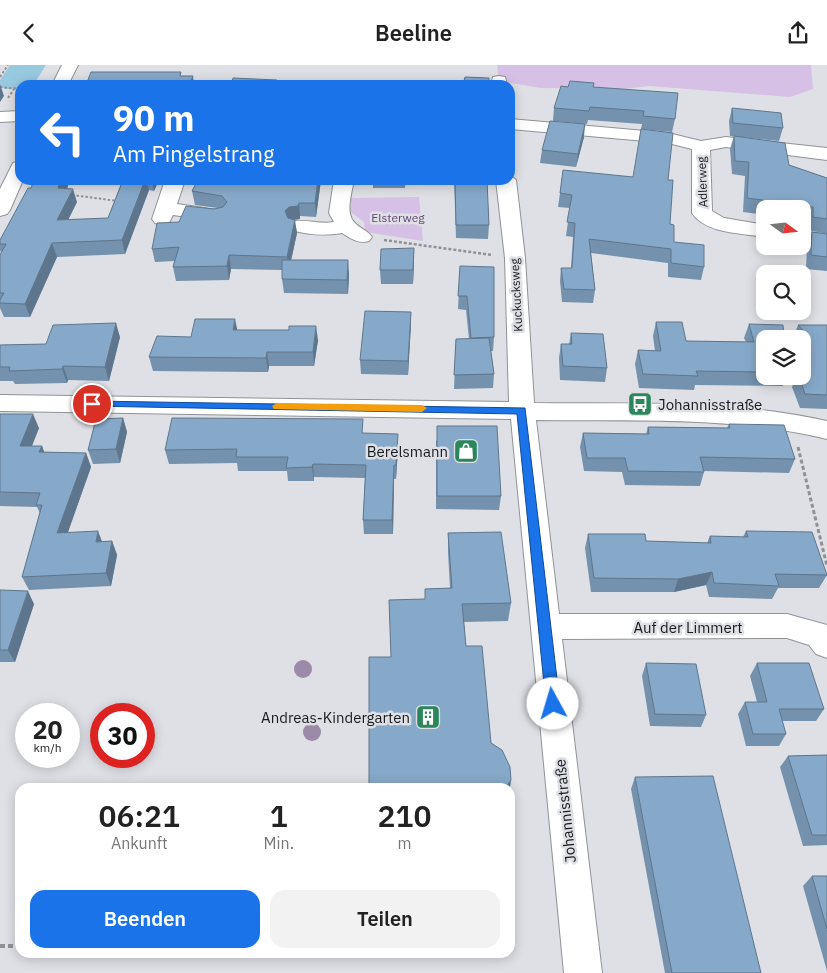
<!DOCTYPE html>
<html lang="de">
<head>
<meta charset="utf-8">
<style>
  body { margin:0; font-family:"IBM Plex Sans",sans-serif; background:#f2f2f2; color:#222; height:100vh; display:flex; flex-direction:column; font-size:19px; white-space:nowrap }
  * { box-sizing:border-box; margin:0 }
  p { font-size:16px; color:#767676 }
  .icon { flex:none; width:28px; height:28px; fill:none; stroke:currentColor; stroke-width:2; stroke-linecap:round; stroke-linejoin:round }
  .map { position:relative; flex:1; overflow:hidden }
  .panel { position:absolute; left:15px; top:718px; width:500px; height:175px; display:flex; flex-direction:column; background:#fff; border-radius:15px; box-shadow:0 2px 12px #0003 }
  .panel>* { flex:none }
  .guide { position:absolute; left:15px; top:15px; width:500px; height:105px; border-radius:15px; box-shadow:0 2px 12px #0003; background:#1a73e8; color:#fff; overflow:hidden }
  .needle { width:32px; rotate:105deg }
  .controls { position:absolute; left:756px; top:135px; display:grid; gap:10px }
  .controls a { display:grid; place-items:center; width:55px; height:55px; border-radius:10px; background:#fff; box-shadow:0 2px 12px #0003; font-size:25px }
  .speed { position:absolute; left:15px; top:638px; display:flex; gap:10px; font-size:25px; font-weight:700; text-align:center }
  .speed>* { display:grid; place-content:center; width:65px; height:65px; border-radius:50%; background:#fff; box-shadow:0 2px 12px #0003; line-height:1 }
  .speed small { font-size:12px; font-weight:400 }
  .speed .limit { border:8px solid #d22; background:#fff; color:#111 }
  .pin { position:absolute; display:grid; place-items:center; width:42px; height:42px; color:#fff; margin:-21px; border:2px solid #fff; border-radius:50%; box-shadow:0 1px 5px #0007 }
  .me { position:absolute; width:55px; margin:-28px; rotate:354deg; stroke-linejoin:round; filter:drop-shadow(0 0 4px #0008) }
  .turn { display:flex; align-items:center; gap:18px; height:105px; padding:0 15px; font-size:22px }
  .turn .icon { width:65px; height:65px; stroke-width:2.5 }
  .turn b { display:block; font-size:35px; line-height:42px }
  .eta { display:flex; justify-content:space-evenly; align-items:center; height:85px; text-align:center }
  .eta b { font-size:30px; font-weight:600; line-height:35px }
  .button { display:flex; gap:10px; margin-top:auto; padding:10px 15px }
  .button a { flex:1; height:58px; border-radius:15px; background:#1a73e8; color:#fff; font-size:20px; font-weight:600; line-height:58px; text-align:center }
  .button a+a { background:#f2f2f2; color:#222 }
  header { display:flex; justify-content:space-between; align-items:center; height:65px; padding:0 15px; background:#fff; font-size:22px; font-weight:600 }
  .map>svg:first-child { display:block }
  .green { fill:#d7c0e5 }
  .water { fill:#98cadf }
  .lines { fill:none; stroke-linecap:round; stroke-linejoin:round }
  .minor-casing { stroke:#909296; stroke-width:2 }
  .path-far3 { stroke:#909195; stroke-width:2; stroke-dasharray:2.5 2; stroke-linecap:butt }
  .path-far2 { stroke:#909195; stroke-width:2.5; stroke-dasharray:3 2; stroke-linecap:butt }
  .path-far1 { stroke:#909195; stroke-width:3; stroke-dasharray:4 2.5; stroke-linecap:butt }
  .path { stroke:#909195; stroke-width:4; stroke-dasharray:5 3; stroke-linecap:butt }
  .minor { fill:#fff; fill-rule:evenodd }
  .tree { fill:#9b8aa8 }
  .wall { fill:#7491ad }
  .shaded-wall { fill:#5e768d }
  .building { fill:#87a9c9; stroke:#5e768d }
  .route { fill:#1a73e8; stroke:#114b97 }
  .slow { fill:#f59e0b }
  .labels { text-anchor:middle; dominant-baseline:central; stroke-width:5; stroke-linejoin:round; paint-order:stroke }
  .far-street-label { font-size:12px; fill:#191a1b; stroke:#dee0e5 }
  .far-park-label { font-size:12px; fill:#654477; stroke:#dee0e5 }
  .poi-label { font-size:15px; fill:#191a1b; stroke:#dee0e5; text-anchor:end }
  .street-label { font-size:15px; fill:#191a1b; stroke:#dee0e5 }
</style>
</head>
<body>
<header><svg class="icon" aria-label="back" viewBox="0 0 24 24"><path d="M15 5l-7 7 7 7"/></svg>Beeline<svg class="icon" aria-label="share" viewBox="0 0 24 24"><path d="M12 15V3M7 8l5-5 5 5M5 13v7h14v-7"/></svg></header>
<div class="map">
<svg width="827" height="908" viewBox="0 0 827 908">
  <rect width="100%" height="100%" fill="#dee0e5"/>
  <g class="green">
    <polygon points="497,0 811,0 813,24 790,32 649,21 624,24 541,23 499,16"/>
    <polygon points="419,132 423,176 365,167 364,157 351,147 351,133"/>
  </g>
  <polygon class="water" points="10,0 46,0 34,19 20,20 20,23 5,24 0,21 0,15"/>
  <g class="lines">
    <defs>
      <g id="minor">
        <polygon points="62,0 78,0 68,20 52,20"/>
        <polygon points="499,11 505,12 507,20 491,20 493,12"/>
        <polygon points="20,46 20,56 0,57 0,47"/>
        <path d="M510 54 668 68 701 76 726 72 827 83V95L726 82 710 85 712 146 724 153 765 160V172C742 168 706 169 692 148V84L668 78 510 64Z"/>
        <polygon points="20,96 20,115 23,115 10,145 7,149 0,151 0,124 13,98"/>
        <path d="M510 110 516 115 525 193 534 338C631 339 731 334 827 356V374C732 351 633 356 536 355L559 549H787L827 560V593L816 589 809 580 787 573 562 574 602 908H564L511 354 0 346V330L509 337 505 193 496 115H510Z"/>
        <polygon points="165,115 185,115 177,139 224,146 227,150 224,154 217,156 173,150 169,158 162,160 155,158 152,154"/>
        <path d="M334 115H354C352 127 345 147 354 157 359 163 367 165 372 172L369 176C358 179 352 174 342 168 324 171 309 170 291 165L288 161 291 157C305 153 319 160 334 157L329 148Z"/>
        <polygon points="802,166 827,170 827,182 802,178"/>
      </g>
    </defs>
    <use href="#minor" class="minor-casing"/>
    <g class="path-far3">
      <polyline points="0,12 8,0"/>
      <polyline points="0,22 20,24"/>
      <polyline points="8,33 14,24"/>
      <polyline points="72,130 118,136"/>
    </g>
    <polyline class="path-far2" points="384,175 492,190"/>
    <polyline class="path-far1" points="798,382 827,501"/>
    <polyline class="path" points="0,881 20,881"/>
    <use href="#minor" class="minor"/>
  </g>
  <g class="tree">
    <circle cx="303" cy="604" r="9"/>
    <circle cx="312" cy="667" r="9"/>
  </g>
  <g class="wall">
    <polygon points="568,22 593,22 675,54 672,67 641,64 642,59 588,55 587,59 553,56 554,43"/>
    <polygon points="732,43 783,63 779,76 730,71 729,56"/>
    <polygon points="734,71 789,100 827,113 827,169 808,165 808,155 802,154 802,144 765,144 765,150 743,147 745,111 732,109 730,84"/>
    <polygon points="584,72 576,102 540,98 542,85"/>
    <polygon points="70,115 67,124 77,137 68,155 108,153 121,119 121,115 159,115 154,126 149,125 125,189 57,192 30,252 4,252 0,243 0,190 1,188 0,185 0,175 31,123"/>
    <polygon points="198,115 321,115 316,152 300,151 300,154 294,155 297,168 291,195 349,209 348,229 284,228 282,214 282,205 231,204 229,215 176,216 173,202 174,196 155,197 152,184 179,157 218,143 195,140 192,126"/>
    <polygon points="373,115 406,115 405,123 373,123"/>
    <polygon points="454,115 487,115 489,160 488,174 456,173"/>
    <polygon points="668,115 670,159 674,177 704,202 701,215 668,212 668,198 591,188 595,225 593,238 562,237 560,216 561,203 571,203 573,172 566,171 570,143 558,142 560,128"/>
    <polygon points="812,167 827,169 827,206 806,204 807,181"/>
    <polygon points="414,197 413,219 381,219 380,205"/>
    <polygon points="460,201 494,272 493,286 491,286 494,309 493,323 454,324 456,274 469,274 466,245 458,244"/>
    <polygon points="411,247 408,310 361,309 360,295"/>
    <polygon points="656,257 686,276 746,277 744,273 749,259 765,274 765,311 787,311 783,321 695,320 694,325 639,323 635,299 638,285 655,286 653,271"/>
    <polygon points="798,260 827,260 827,344 800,343 792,322 797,311 802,311 802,274 793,273"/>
    <polygon points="237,265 318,275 314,301 269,301 268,307 153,306 149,292 191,272"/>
    <polygon points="571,268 607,303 605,317 560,315 559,293 561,279 569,279"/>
    <polygon points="120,272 109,316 68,315 67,318 15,319 13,316 0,316 0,280 46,279"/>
    <polygon points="0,349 39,363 32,381 42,381 44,387 86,388 91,402 68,467 102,477 112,476 117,490 111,521 29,525 22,512 40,448 37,442 0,441"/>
    <polygon points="123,353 127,367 120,398 93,399 88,385"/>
    <polygon points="729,359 795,394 789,408 704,406 704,407 700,421 625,420 622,407 584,406 580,382 583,368 646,369 648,362 727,363"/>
    <polygon points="364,369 398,383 396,414 394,414 393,469 364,469 363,455 365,413 314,412 314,416 288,416 287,406 238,406 237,398 169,399 165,385"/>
    <polygon points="436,375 501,431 499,445 436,444"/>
    <polygon points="746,466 827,510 819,523 778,523 772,534 709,532 706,520 674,527 591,527 585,483 588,469 646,476 707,478 710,471 743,472"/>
    <polygon points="448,468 511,538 508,556 464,557 466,581 491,678 511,715 510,722 369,722 391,592 425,534 425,524 450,523 448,487"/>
    <polygon points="0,525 34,539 15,597 0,597"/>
    <polygon points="646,598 706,650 701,662 650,661 642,611"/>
    <polygon points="757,598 824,644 816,656 782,656 786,669 779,681 746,681 738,649 745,637 757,637 750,611"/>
    <polygon points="827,690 827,780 803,781 780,702 788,691"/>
    <polygon points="635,712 761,908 665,908 631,724"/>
    <polygon points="812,811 827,811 827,906 803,821"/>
  </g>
  <g class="shaded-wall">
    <polygon points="193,11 194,20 189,20"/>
    <polygon points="0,19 4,31 0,37"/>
    <polygon points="585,59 584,72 576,102 578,89"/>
    <polygon points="61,115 70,115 62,137 58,123"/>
    <polygon points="145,115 146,115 149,125 125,189 122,175"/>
    <polygon points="152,115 159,115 154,126"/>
    <polygon points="318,115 321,115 316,152 315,138"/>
    <polygon points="73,124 77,137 61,169 57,155"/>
    <polygon points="299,138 300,151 300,154 291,155 286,160 285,146 289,142"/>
    <polygon points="295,155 297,168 289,205 287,192"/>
    <polygon points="52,178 57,192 30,252 25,239"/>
    <polygon points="414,183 414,197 413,219 413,205"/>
    <polygon points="229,190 231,204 229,215 227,201"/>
    <polygon points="348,195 349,209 348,229 347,215"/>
    <polygon points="411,247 411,261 408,310 408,296"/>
    <polygon points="235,254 238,268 233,265"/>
    <polygon points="116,258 120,272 109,316 105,302"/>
    <polygon points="316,261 318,275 314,301 313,287"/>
    <polygon points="267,287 269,301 268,307 266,293"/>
    <polygon points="63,301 68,315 67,318 62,304"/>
    <polygon points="33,349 39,363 26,395 20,381"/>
    <polygon points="123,353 127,367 120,398 116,384"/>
    <polygon points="398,369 398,383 396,414 396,400"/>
    <polygon points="42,381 47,395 39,387"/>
    <polygon points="86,388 91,402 63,481 57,468"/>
    <polygon points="313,399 314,412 314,416 312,402"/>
    <polygon points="394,400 394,414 393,469 392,455"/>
    <polygon points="98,466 103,479 96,477"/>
    <polygon points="112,476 117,490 111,521 106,508"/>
    <polygon points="712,507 706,520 674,527 678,514"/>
    <polygon points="28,526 34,539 15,597 8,585"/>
    <polygon points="511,715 510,722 506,722"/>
  </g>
  <g class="building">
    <polygon points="91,7 181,7 180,11 193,11 189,20 86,20"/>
    <polygon points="465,12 489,13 488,20 463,20"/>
    <polygon points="233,13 277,15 275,20 231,20"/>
    <polygon points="570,16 594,18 593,22 678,28 675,54 643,51 644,46 590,42 589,46 554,43 561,21 568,22"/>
    <polygon points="732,43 781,48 783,63 733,58"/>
    <polygon points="550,56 585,59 578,89 542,85"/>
    <polygon points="641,64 673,68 668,115 673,115 670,159 674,160 674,177 704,180 704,202 671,198 671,184 589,174 595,225 564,224 561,203 572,203 575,158 567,157 572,130 560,128 563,105 633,112"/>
    <polygon points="734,71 785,78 789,100 827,113 827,154 813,152 813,142 747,133 749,97 735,96"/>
    <polygon points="34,115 61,115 58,123 73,124 57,155 108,153 123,115 145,115 122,175 52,178 25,239 0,238 0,235 4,228 0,228 0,190 6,179 0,179 0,175 28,123 31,123"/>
    <polygon points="198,115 318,115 315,138 299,138 298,141 289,142 285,146 288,153 295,155 287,192 229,190 227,201 173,202 179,182 152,184 157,158 179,157 186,141 214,144 223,142 227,137 222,131 192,126"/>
    <polygon points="455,115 487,115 489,160 456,160"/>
    <polygon points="812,167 827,169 827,192 811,190"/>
    <polygon points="414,183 413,205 380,205 381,184"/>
    <polygon points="282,195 348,195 347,215 282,214"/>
    <polygon points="460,201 494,202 494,272 471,273 467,231 458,231"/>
    <polygon points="365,246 411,247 408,296 360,295"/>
    <polygon points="195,254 235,254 233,265 289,265 289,261 316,261 313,287 267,287 266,293 149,292 157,271 191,272"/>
    <polygon points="656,257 682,257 686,276 754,277 749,259 783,260 784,274 765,274 765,307 696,306 698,311 643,309 638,285 661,286"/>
    <polygon points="116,258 105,302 63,301 62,304 9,306 10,302 0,302 0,280 46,279 53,260"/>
    <polygon points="798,260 827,260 827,330 805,329 799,311 802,311 802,308 805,308 807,270"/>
    <polygon points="571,268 603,269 607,303 563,301 561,279 572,279"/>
    <polygon points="489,273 494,309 454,310 456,274"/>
    <polygon points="0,349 33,349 20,381 42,381 39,387 86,388 57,468 98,466 96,477 112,476 106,508 22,512 42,440 36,440 40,428 0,427"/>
    <polygon points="123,353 116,384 88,385 96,354"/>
    <polygon points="172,353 363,354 362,368 398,369 396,400 394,400 392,455 363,455 366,400 313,399 312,402 286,403 288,392 236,392 237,384 165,385"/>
    <polygon points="729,359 784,360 795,394 700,392 704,407 628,406 625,393 587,393 583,368 649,369 648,362 730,363"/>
    <polygon points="437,361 497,361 501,431 437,431"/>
    <polygon points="746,466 812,467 827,510 775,509 779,521 714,518 712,507 678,514 594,513 588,469 645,469 646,476 711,478 710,471 748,472"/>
    <polygon points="501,467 511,538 462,539 466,581 482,581 491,678 502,685 510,702 511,715 506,722 369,722 369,592 391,592 389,535 425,534 425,524 452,523 448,468"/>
    <polygon points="0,525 28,526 8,585 0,585"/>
    <polygon points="646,598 696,599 706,650 655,649"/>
    <polygon points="757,598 809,598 824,644 779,644 786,669 753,669 745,637 767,637"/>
    <polygon points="827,690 827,770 812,770 788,691"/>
    <polygon points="713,711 761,908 672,908 635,712"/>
    <polygon points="812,811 827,811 827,864"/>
  </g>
  <polygon class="route" points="92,336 525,343 560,639 558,643 548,643 546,639 517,349 88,341 88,337"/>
  <polygon class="slow" points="277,338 422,340 427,343 422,347 274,344 272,341"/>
  <defs>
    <symbol id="bus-square" viewBox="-11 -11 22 22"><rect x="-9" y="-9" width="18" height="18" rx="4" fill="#2c865c" stroke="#dee0e5"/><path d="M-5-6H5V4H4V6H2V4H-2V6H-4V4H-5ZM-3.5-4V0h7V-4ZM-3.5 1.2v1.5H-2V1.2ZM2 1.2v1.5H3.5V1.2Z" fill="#fff"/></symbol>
    <symbol id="shop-square" viewBox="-11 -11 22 22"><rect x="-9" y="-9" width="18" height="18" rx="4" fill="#2c865c" stroke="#dee0e5"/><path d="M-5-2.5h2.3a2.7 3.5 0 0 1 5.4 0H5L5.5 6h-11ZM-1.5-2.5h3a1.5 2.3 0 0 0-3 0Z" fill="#fff"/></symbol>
    <symbol id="building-square" viewBox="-11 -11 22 22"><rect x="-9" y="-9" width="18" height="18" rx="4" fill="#2c865c" stroke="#dee0e5"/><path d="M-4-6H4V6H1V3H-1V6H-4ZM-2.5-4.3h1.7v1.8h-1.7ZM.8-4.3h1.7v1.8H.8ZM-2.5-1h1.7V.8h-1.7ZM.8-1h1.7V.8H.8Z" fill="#fff"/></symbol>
  </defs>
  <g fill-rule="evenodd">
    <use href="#bus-square" x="626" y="325" width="28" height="28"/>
    <use href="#shop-square" x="452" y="372" width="28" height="28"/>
    <use href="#building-square" x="414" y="638" width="28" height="28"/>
  </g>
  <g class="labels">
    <g class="far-street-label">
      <text transform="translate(702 117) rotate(-92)">Adlerweg</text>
      <text transform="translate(516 230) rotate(-93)">Kuckucksweg</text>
    </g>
    <g class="far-park-label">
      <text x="398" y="152">Elsterweg</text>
    </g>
    <g class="poi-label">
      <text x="658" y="339" text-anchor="start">Johannisstraße</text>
      <text x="448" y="386">Berelsmann</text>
      <text x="410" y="652">Andreas-Kindergarten</text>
    </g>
    <g class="street-label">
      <text x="688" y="562">Auf der Limmert</text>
      <text transform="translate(565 746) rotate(-96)">Johannisstraße</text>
    </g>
  </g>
</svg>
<div class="controls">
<a><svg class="needle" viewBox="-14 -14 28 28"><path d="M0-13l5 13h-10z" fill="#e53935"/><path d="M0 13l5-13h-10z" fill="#767676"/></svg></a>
<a><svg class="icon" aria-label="search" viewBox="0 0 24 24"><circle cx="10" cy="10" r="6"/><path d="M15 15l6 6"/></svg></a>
<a><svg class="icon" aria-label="layers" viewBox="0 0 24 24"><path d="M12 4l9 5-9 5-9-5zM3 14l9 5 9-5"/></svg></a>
</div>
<div class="speed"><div>20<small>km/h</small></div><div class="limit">30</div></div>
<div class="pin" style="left:92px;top:339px;background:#d93025"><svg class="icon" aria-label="arrive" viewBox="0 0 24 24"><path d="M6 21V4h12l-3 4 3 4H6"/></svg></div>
<svg class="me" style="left:553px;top:639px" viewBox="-20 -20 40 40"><circle r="19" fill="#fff"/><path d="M0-13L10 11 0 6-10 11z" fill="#1a73e8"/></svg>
<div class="guide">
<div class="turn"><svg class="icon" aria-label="left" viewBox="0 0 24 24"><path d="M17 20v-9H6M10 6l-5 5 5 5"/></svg><div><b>90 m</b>Am Pingelstrang</div></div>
</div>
<section class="panel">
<div class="eta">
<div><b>06:21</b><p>Ankunft</p></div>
<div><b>1</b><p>Min.</p></div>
<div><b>210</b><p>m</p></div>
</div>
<div class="button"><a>Beenden</a><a>Teilen</a></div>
</section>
</div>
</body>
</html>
